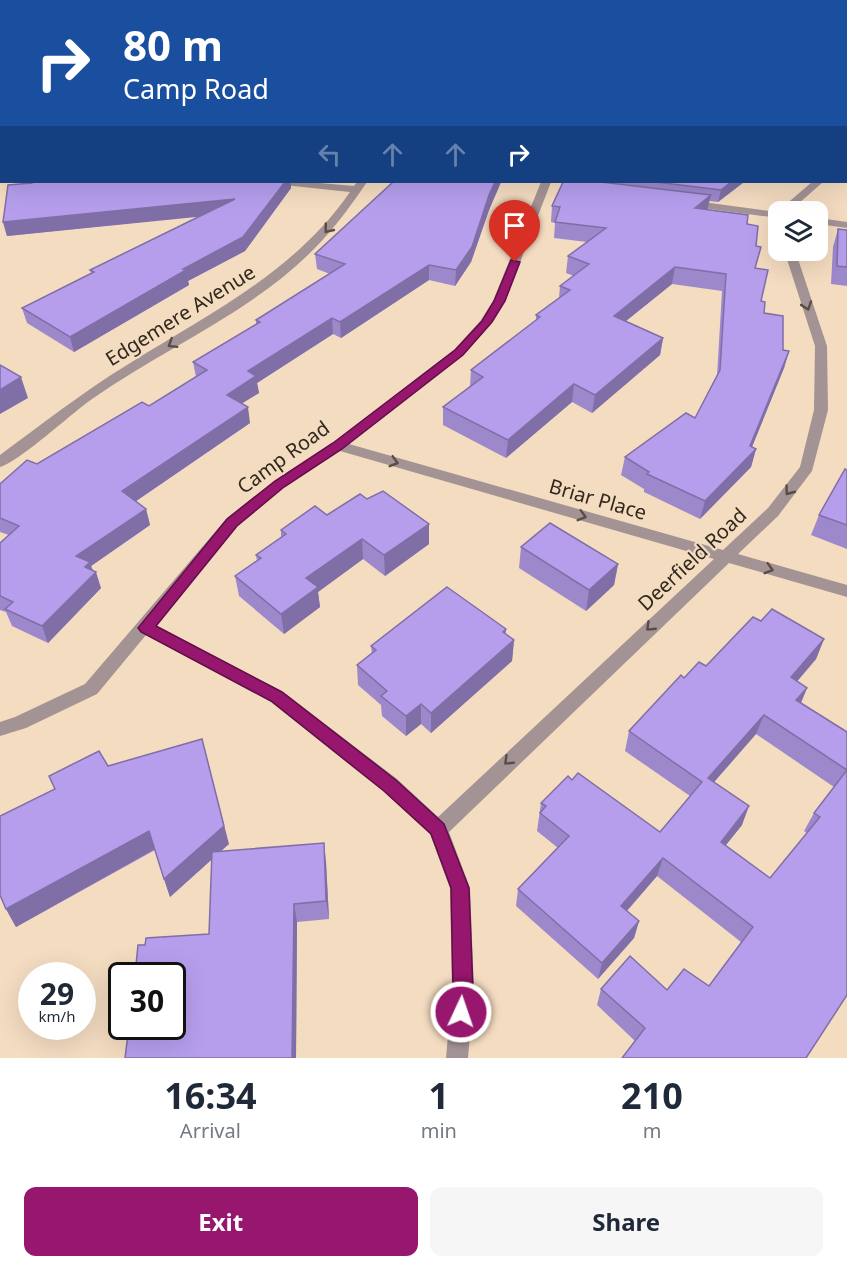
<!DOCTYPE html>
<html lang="en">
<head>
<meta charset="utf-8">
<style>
  body { margin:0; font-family:"Noto Sans",sans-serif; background:#f6f6f7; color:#1f2937; height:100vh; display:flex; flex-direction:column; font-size:22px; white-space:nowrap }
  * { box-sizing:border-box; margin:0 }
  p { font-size:20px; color:#747a83 }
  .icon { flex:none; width:33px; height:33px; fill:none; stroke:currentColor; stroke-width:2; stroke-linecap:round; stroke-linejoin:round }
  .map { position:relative; height:1058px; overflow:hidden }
  .drawer { display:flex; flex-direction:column; background:#fff; flex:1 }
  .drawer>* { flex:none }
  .banner { position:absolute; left:0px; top:0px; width:848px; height:183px; box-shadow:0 6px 24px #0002; background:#1a4fa0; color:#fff; overflow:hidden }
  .controls { position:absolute; left:768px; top:201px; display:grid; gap:12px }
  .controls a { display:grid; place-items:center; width:60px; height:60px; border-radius:12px; background:#fff; box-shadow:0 6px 24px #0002; font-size:30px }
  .speed { position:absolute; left:18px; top:962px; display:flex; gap:12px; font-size:30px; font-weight:700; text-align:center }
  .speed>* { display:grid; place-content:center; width:78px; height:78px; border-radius:50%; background:#fff; box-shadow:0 6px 24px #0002; line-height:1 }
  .speed small { font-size:15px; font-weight:400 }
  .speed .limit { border:3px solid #111; border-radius:9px; background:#fff; color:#111 }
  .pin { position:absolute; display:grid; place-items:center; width:51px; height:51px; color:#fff; margin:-62px -26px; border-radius:50% 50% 50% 0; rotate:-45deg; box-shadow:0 0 6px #0007 }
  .pin .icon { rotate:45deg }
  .me { position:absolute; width:66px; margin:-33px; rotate:3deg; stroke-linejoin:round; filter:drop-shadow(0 0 4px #0008) }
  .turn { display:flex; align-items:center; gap:21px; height:126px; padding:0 24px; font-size:27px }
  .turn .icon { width:78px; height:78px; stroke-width:2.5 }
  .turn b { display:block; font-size:42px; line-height:51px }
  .lanes { display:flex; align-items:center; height:57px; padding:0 24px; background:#0003; justify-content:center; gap:30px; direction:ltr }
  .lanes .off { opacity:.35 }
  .eta { display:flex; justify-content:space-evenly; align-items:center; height:102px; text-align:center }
  .eta b { font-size:36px; font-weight:700; line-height:42px }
  .primary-button { display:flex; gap:12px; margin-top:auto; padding:12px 24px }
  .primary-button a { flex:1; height:69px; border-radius:12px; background:#97166e; color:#fff; font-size:24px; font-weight:700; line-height:69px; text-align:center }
  .primary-button a+a { background:#f6f6f7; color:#1f2937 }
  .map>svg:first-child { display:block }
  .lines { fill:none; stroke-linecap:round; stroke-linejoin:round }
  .street { fill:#a49394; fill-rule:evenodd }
  .primary { fill:#705456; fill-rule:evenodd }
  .wall { fill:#9d88cc; fill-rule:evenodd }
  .shaded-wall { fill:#7f6fa6 }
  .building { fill:#b69eed; stroke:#7f6fa6; stroke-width:1.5 }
  .oneway { stroke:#594d47 }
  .route { fill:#97166e; stroke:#620e48; stroke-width:1.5 }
  .labels { text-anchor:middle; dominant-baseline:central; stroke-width:4.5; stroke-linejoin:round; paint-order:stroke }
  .street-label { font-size:20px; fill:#31281e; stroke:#f4dcc1 }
</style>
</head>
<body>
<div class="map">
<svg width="847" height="1058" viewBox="0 0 847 1058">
  <rect width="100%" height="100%" fill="#f4dcc1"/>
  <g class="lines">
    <g class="street">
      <polygon points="39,0 49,0 38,2"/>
      <polygon points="283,0 292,0 293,2 284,2"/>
      <polygon points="552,0 562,0 563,2 553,2"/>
      <polygon points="0,12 2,12 0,17"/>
      <polygon points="846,155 847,155 846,162"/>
      <rect x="0" y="166" width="2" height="6"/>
      <path d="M279 182H308L354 186 357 182H367C352 204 335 228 314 249 251 313 164 348 92 399 72 413 19 462 0 467V455C42 424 83 392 127 365 208 314 294 273 350 192L284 185Z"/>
      <path d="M541 182H551L505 301 490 325 463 355 349 444 723 550 768 508 800 467 814 410 815 346 784 250H795L827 346 828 410 812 471 778 516 738 554 847 585V597L729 563 449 832 470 888 474 990 468 1058H446L452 990 450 888 430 834 383 791 271 702 146 635 97 694 26 728 0 736V722L15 717 85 684 227 518 274 481 333 443 455 349 481 320 493 301ZM340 451 714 559 438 817 397 779 283 692 155 625 237 526 284 487Z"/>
      <polygon points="812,182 823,182 789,212 778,212 778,218 688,206 683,203 688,200 777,212"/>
      <polygon points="818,218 847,222 847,228 818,224"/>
    </g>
    <g class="primary">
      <polygon points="389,0 402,0 387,2"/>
      <polygon points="511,0 523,0 509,2"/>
      <rect x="0" y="41" width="2" height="4"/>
      <rect x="0" y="66" width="2" height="6"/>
    </g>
  </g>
  <g class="wall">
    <polygon points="74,0 248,0 244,2 78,2"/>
    <polygon points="393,182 501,182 489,210 471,262 455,286 429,280 341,338 333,334 257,383 259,393 242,403 250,423 136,501 146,509 150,525 91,566 101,588 48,643 12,626 6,612 0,610 0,543 9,535 0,532 0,484 149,406 196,377 193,362 256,324 256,320 330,274 317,269 315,254"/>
    <polygon points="563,182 744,182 718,202 709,201 708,210 747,224 756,246 756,268 761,301 764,313 783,350 789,351 784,368 752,447 756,449 751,467 700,519 644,492 644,489 621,475 625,457 695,418 717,376 722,291 672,284 626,321 663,338 660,355 592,413 572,402 506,458 443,425 443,407 470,386 471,370 536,320 536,315 559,298 560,286 574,276 566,273 568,256 587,242 554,238 555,223 551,222 552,206"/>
    <polygon points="291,188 245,251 188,281 189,285 74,352 27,323 22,308 91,273 90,270 199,216 7,236 3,222"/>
    <polygon points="838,229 847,230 847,286 831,284 833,247"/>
    <polygon points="847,470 847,549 811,535 819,515"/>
    <polygon points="367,499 429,524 429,544 385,576 363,559 318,592 320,607 284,634 239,596 235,576 257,561 256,555 281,537 281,530 327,515"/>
    <polygon points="521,547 618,564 614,585 586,611 519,568"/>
    <path d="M761 621 824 639 816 659 797 681 807 688 801 703 847 732V995L635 1041 597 1005 601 989 667 990 709 986 741 942 657 876 627 911 639 921 634 938 598 979 516 906 518 889 558 848 537 831 541 803 572 780 660 832 690 796 625 751 629 731 684 678 706 666ZM756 734 834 787 814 813 804 831 807 833 770 878 725 846 742 825 714 782Z"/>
    <polygon points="506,634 514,640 512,661 431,733 421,724 406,736 382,716 381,705 358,685 357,665 372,654 371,646"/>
    <polygon points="108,766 229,844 220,851 326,862 329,919 297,922 296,1058 125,1058 145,945 209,934 212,859 170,897 155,850 16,927 6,909"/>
  </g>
  <g class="shaded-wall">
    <polygon points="3,0 22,0 17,2 3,2"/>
    <polygon points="215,0 248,0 244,2 215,2"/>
    <polygon points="285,182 291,182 291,188 245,251 188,281 189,285 74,352 70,337"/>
    <polygon points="495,182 501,182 489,210 471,262 455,286 456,270"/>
    <polygon points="731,182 744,182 718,202 721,190"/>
    <polygon points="711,195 707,211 695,208"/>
    <polygon points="235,199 236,213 7,236 3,222"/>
    <polygon points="429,265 429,280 341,338 340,322"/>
    <polygon points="675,267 672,284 611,333 614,316"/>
    <polygon points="332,318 333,334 257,383 259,393 230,411 227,395 248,371"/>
    <polygon points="663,338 660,355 592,413 595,395"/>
    <polygon points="789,351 784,368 747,459 756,449 751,467 700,519 705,501 750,446"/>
    <polygon points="21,377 28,398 0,414 0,390"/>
    <polygon points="574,384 572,402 506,458 508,440"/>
    <polygon points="248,407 250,423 126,508 122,491"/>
    <polygon points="146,509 150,525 91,566 94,574 96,572 101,588 48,643 42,626 76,556"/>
    <polygon points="429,524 429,544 385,576 384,555"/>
    <polygon points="362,539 363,559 318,592 320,607 284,634 281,614 306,578"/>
    <polygon points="618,564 614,585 586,611 589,590"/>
    <polygon points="506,629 504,648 514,640 512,661 431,733 431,713"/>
    <polygon points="824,639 816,659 784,697 791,677"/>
    <polygon points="807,688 799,707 796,700"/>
    <polygon points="421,704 421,724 406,736 406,716"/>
    <polygon points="764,715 756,734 701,797 708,778"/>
    <polygon points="202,739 229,844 170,897 164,879"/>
    <polygon points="749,806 742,825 714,860 721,842"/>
    <polygon points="149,831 155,849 16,927 6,909"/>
    <polygon points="324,843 326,862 329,919 326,901"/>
    <polygon points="663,858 657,876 616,923 621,906"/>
    <polygon points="294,904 297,922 296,1058 292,1058"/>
    <polygon points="639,921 634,938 598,979 602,963"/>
  </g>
  <g class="building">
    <polygon points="105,0 202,0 180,2 109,2"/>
    <polygon points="583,0 847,0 847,98 846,99 846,2 580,2"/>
    <polygon points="33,182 285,182 243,237 183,269 186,270 70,337 22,308 94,272 90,270 235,199 3,222 8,185 32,183"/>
    <polygon points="393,182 495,182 489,195 472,247 456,270 429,265 340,322 332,318 248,371 256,376 227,395 248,407 122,491 146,509 76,556 90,562 85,567 96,572 42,626 5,609 13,602 0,596 0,543 19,526 0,518 0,484 27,460 37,464 142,402 149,406 207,370 193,362 260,322 256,320 345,264 315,254"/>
    <polygon points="563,182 601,182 711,195 695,208 748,215 747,224 758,226 756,246 761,247 755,268 768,270 761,301 765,302 764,313 783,316 783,350 789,351 750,446 756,449 705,501 647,474 649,472 625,457 686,413 695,418 720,370 726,274 675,267 614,316 663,338 595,395 574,384 508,440 443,407 483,377 471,370 540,317 536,315 570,290 560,286 589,264 568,256 606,228 555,222 560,207 552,206"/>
    <polygon points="656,182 731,182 721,190"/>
    <polygon points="838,229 847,230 847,267 837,266"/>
    <polygon points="0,365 21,377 0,390"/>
    <polygon points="845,469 847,470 847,525 819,515"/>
    <polygon points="383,491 429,524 384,555 362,539 306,578 318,587 281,614 235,576 261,558 256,555 286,534 281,530 315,506 327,515 360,494 367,499"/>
    <polygon points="550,523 618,564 589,590 521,547"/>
    <polygon points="447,587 506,629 503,632 514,640 431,713 421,704 406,716 381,696 387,691 357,665 376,650 371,646"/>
    <polygon points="772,609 824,639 791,677 807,688 796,700 847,732 847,770 764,715 708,778 749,806 721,842 770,878 820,817 814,813 847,770 847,995 806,1058 622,1058 645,1028 601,989 630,956 667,990 684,969 709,986 753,927 663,858 621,906 639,921 602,963 518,889 569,836 540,813 546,806 541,803 568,776 572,780 578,773 660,832 702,782 629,731 681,675 684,678 699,662 706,666 753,617 761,621"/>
    <polygon points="202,739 224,826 164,879 149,831 6,909 0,895 0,816 55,789 49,776 99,751 108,766"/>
    <polygon points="324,843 326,901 294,904 292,1058 125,1058 129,1026 172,1026 172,975 135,975 138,945 145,945 146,938 209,934 212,852"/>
  </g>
  <defs><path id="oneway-chevron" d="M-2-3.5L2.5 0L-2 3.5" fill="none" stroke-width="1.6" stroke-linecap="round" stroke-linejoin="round" transform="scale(1.5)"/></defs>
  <g class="oneway">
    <use href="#oneway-chevron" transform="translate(328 229) rotate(129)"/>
    <use href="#oneway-chevron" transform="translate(807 306) rotate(71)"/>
    <use href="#oneway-chevron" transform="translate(172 344) rotate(148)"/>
    <use href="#oneway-chevron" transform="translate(394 462) rotate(16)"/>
    <use href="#oneway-chevron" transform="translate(789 491) rotate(127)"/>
    <use href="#oneway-chevron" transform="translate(582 516) rotate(16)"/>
    <use href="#oneway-chevron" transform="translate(769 569) rotate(16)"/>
    <use href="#oneway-chevron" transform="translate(650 627) rotate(136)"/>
    <use href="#oneway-chevron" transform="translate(508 761) rotate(136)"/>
  </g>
  <polygon class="route" points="511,260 520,262 505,301 492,322 463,355 342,449 284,487 237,526 156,626 282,692 396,780 444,824 469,888 473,990 468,1020 461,1022 454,1020 451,1012 453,990 451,888 431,834 384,791 271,701 141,632 138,628 227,519 275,481 333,443 455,350 482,321 494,301"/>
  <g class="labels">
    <g class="street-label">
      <text transform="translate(180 315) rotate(-32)">Edgemere Avenue</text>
      <text transform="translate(283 457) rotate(-36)">Camp Road</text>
      <text transform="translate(598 499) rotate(16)">Briar Place</text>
      <text transform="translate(692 559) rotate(-43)">Deerfield Road</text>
    </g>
  </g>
</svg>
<div class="controls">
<a><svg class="icon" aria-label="layers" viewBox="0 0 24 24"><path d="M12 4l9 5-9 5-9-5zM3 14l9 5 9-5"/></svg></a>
</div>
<div class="speed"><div>29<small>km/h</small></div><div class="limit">30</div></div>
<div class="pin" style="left:515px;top:262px;background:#d93025"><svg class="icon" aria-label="arrive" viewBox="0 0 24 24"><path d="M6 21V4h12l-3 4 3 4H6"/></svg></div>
<svg class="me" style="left:461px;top:1012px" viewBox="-20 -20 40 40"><circle r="17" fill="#97166e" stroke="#fff" stroke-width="3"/><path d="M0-11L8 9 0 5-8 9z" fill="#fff"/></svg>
<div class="banner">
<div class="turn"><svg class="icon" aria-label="right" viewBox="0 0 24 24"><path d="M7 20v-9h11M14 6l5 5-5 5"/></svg><div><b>80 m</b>Camp Road</div></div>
<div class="lanes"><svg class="icon off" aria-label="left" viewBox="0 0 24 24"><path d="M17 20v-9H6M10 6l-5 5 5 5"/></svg><svg class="icon off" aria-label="ahead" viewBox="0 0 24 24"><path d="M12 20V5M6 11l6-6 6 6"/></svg><svg class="icon off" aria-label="ahead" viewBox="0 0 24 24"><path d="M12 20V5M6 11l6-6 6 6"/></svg><svg class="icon" aria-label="right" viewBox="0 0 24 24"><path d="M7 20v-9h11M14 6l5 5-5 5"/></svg></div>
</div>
</div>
<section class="drawer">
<div class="eta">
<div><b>16:34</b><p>Arrival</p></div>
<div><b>1</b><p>min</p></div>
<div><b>210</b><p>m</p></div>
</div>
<div class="primary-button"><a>Exit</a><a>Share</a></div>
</section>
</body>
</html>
